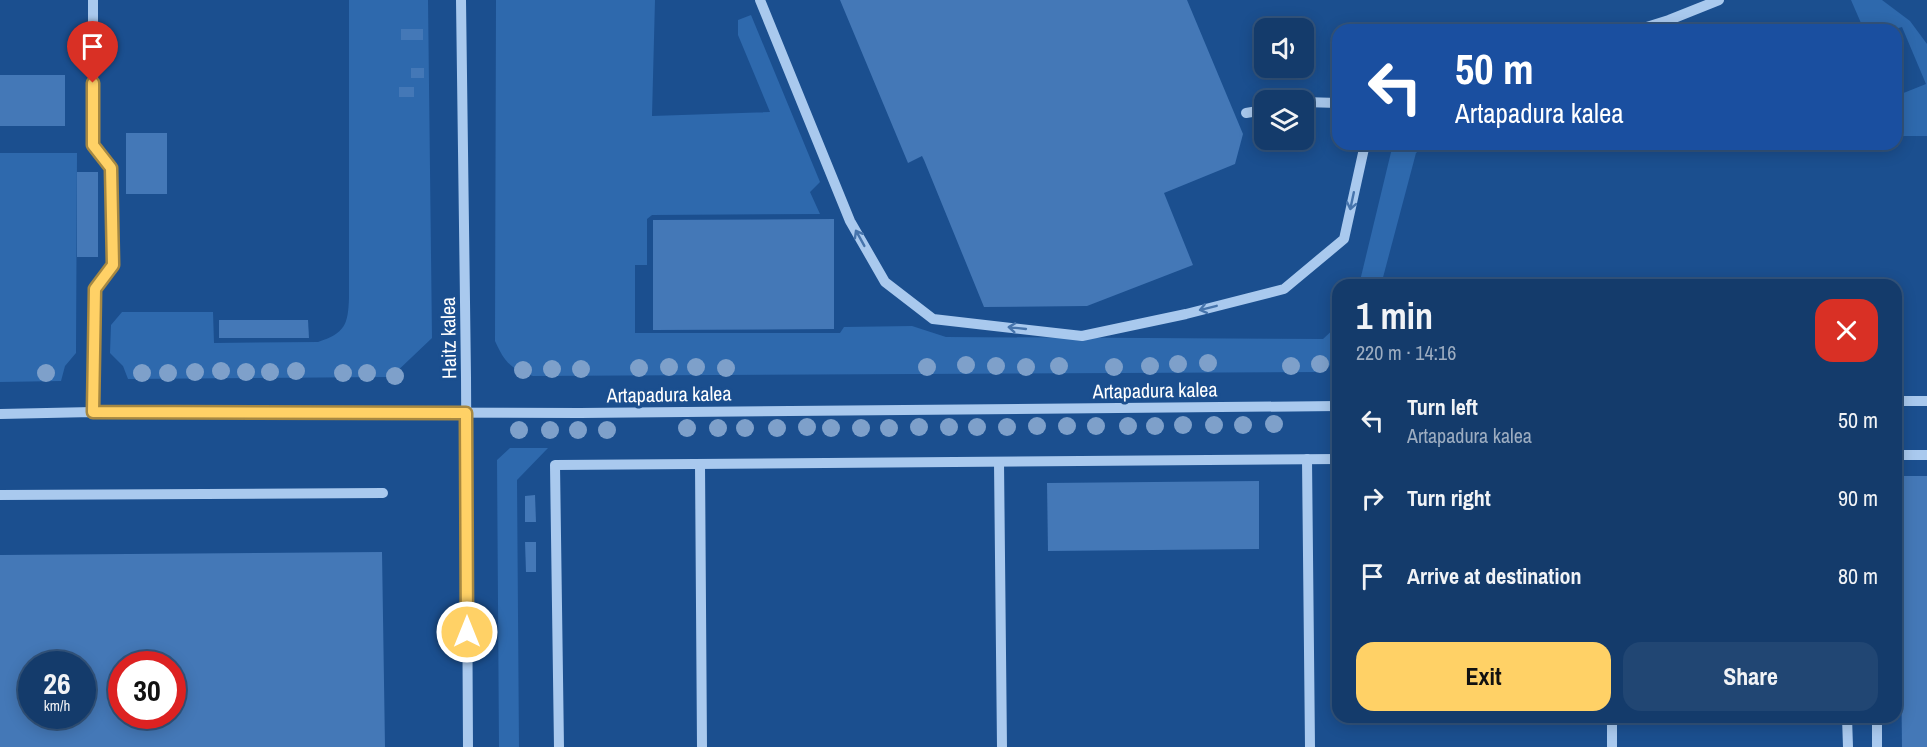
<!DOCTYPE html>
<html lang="en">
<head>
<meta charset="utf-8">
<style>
  body { margin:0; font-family:"Archivo Narrow",sans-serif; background:#214673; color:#f1f3f6; height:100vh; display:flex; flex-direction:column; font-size:22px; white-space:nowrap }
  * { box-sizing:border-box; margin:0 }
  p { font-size:20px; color:#9dadc1 }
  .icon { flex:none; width:33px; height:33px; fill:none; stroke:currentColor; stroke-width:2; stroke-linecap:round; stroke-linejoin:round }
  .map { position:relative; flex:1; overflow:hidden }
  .side { position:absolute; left:1332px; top:279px; width:570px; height:444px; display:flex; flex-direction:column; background:#143b6b; border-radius:18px; box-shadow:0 3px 15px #0003,0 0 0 2px #33557e }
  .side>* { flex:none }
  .top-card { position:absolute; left:1332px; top:24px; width:570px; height:126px; border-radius:18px; box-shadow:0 3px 15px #0003,0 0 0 2px #33557e; background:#1a4fa0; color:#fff; overflow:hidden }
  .tools { position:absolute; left:1254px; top:18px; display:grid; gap:12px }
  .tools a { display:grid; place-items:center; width:60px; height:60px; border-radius:12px; background:#143b6b; box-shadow:0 3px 15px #0003,0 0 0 2px #33557e; font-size:30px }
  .speed { position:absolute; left:18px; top:651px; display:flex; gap:12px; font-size:30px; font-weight:700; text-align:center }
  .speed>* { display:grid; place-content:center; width:78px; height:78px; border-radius:50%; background:#143b6b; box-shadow:0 3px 15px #0003,0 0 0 2px #33557e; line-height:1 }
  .speed small { font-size:15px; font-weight:400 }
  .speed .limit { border:9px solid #d22; background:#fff; color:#111 }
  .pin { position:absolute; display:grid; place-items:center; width:51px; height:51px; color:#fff; margin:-62px -26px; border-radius:50% 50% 50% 0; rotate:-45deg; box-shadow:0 0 6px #0007 }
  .pin .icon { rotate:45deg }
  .me { position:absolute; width:66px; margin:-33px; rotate:0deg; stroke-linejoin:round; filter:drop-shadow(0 0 4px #0008) }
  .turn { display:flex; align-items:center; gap:21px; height:126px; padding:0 24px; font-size:27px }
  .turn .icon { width:78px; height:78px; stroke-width:2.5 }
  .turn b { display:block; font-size:42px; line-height:51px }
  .round { display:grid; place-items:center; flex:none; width:63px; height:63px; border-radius:18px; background:#214673 }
  .headline { display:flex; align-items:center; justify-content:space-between; height:102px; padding:0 24px }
  h1 { font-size:36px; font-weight:800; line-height:45px }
  .action { display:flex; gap:12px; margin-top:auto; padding:12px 24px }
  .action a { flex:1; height:69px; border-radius:18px; background:#ffd166; color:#111; font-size:24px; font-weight:800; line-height:69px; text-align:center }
  .action a+a { background:#214673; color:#f1f3f6 }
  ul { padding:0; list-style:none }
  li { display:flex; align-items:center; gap:18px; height:78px; padding:0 24px }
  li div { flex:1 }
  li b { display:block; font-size:22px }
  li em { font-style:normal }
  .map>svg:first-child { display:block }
  .green { fill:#2e69ad }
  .building { fill:#4478b7; fill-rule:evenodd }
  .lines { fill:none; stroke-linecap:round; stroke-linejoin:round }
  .minor { stroke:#a9c9ee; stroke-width:10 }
  .tree { fill:#7ea0ca }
  .oneway { stroke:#4674ac }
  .route-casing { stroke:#a68842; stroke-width:15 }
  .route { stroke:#ffd166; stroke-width:10 }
  .labels { text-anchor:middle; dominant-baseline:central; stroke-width:6; stroke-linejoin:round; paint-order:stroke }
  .street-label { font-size:20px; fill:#fff; stroke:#1b4f8f }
</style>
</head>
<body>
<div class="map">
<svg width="1927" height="747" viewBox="0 0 1927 747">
  <rect width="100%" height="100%" fill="#1b4f8f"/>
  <g class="green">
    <path d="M349 0H428L432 338 391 377 128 379 123 366 110 353 111 325 122 312H213L214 343 318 342C345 333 348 325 349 298Z"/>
    <path d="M496 0H655L652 116 770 112 738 35V20L751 15 820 182 810 192 820 214 652 215 647 219V265H635V333H840L844 327 912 326 946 337 1323 339 1338 325V357L1323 372 533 376C511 370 504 361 495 341Z"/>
    <polygon points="1851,0 1882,0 1910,21 1927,44 1927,136 1896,136 1896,96 1926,84 1902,27 1892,30 1864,30"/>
    <polygon points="1393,144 1554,144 1550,148 1423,147 1416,153 1381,285 1359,285"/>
    <polygon points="0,153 77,153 76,353 65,366 61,381 0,382"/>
    <polygon points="510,448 548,448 517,480 519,747 499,747 497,460"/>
  </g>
  <g class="building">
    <polygon points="840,0 1187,0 1243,134 1235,164 1164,193 1193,265 1087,306 984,307 924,160 922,156 908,163"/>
    <rect x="401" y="29" width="22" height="11"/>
    <rect x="411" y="68" width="13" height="10"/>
    <rect x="0" y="75" width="65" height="51"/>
    <rect x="399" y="87" width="15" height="10"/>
    <rect x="126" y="133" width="41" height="61"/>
    <rect x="77" y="172" width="21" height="85"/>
    <polygon points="834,219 834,329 653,330 653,220"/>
    <polygon points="219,320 308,320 309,338 219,338"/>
    <polygon points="1899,476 1927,476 1927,747 1902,747"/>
    <polygon points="1259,481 1259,549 1048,551 1047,483"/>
    <polygon points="535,495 536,522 525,522 525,496"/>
    <polygon points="525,542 536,542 536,572 526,572"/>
    <path d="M382 552 385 747H0V555ZM32 664H82V716H32ZM122 664H172V716H122Z"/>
  </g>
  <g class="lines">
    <g class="minor">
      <polyline points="461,0 466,377 468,747"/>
      <polyline points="760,0 850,221 885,282 933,319 1082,336 1186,314 1284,289 1344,239 1365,144"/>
      <polyline points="1637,30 1669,20 1719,0"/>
      <polyline points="1304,102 1338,103"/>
      <polyline points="1246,113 1264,110"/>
      <polyline points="1896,401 1927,401"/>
      <polyline points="93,412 95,289 113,265 111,168 93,145 93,0"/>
      <polyline points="0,414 93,412 580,413 1338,406"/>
      <polyline points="1896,455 1927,455"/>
      <polyline points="1307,459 1310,747"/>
      <polyline points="999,462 1002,747"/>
      <polyline points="700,464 702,747"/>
      <polyline points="0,495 383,493"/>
      <polyline points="1612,717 1612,747"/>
      <polyline points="1847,717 1848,747"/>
      <polyline points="1877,717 1877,747"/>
      <polyline points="559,747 555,465 1338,459"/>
    </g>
  </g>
  <g class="tree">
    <circle cx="1208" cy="363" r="9"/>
    <circle cx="1178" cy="364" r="9"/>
    <circle cx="1320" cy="364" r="9"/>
    <circle cx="966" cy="365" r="9"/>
    <circle cx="996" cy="366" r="9"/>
    <circle cx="1059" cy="366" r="9"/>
    <circle cx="1150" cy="366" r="9"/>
    <circle cx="1291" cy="366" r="9"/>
    <circle cx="669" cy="367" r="9"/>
    <circle cx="696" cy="367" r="9"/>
    <circle cx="927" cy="367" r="9"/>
    <circle cx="1026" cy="367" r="9"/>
    <circle cx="1114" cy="367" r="9"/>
    <circle cx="639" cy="368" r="9"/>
    <circle cx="726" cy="368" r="9"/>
    <circle cx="552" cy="369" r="9"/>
    <circle cx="581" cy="369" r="9"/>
    <circle cx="523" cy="370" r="9"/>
    <circle cx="221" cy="371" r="9"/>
    <circle cx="296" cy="371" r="9"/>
    <circle cx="195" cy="372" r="9"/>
    <circle cx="246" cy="372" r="9"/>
    <circle cx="270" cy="372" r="9"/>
    <circle cx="46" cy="373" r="9"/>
    <circle cx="142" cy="373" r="9"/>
    <circle cx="168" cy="373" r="9"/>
    <circle cx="343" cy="373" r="9"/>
    <circle cx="367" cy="373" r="9"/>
    <circle cx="395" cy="376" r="9"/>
    <circle cx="1274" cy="424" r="9"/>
    <circle cx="1183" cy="425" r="9"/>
    <circle cx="1214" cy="425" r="9"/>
    <circle cx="1243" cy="425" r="9"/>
    <circle cx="1037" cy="426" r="9"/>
    <circle cx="1067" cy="426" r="9"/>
    <circle cx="1096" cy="426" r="9"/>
    <circle cx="1128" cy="426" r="9"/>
    <circle cx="1155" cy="426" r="9"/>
    <circle cx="807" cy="427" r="9"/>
    <circle cx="919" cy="427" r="9"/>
    <circle cx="949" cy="427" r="9"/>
    <circle cx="977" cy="427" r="9"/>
    <circle cx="1007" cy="427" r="9"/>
    <circle cx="687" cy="428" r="9"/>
    <circle cx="718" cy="428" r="9"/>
    <circle cx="745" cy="428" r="9"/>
    <circle cx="777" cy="428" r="9"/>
    <circle cx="831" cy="428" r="9"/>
    <circle cx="861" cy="428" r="9"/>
    <circle cx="889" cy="428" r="9"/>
    <circle cx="519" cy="430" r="9"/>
    <circle cx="550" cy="430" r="9"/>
    <circle cx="578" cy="430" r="9"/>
    <circle cx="607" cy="430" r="9"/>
  </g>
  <defs><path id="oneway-shaft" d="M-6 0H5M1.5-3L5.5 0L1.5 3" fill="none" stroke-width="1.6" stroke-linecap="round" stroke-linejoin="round" transform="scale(1.5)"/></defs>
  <g class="oneway">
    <use href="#oneway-shaft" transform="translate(1352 201) rotate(102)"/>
    <use href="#oneway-shaft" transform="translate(860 238) rotate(-119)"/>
    <use href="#oneway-shaft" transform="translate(1208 308) rotate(166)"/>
    <use href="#oneway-shaft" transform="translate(1017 328) rotate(-174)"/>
  </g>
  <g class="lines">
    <defs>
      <polyline id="route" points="93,83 93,145 111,168 113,265 95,289 93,412 466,413 467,632"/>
    </defs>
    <use href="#route" class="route-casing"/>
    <use href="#route" class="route"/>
  </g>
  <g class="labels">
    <g class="street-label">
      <text transform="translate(448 338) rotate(-91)">Haitz kalea</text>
      <text transform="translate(1155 390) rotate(-1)">Artapadura kalea</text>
      <text transform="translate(669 394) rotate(-1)">Artapadura kalea</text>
    </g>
  </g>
</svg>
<div class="tools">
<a><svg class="icon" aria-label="sound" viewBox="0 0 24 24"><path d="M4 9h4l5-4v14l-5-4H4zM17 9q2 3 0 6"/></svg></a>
<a><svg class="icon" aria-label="layers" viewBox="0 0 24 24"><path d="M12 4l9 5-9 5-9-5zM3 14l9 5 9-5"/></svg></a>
</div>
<div class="speed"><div>26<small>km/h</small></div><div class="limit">30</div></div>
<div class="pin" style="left:93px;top:83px;background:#d93025"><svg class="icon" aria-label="arrive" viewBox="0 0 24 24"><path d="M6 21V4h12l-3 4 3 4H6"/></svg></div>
<svg class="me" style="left:467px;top:632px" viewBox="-20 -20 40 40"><circle r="17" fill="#ffd166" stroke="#fff" stroke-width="3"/><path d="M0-11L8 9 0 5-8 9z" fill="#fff"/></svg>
<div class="top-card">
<div class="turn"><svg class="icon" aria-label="left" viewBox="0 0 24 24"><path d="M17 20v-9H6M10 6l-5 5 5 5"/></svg><div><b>50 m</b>Artapadura kalea</div></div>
</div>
<section class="side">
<div class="headline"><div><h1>1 min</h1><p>220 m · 14:16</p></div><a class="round" style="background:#d93025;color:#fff"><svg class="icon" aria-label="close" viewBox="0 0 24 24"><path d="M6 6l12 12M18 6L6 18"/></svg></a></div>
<ul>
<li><svg class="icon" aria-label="left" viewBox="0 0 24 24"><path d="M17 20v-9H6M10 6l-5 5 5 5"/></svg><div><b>Turn left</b><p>Artapadura kalea</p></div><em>50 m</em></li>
<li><svg class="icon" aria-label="right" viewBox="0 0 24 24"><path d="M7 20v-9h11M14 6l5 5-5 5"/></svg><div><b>Turn right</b></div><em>90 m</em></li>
<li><svg class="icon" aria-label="arrive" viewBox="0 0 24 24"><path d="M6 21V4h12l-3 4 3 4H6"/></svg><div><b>Arrive at destination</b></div><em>80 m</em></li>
</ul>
<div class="action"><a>Exit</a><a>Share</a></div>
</section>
</div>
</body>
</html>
